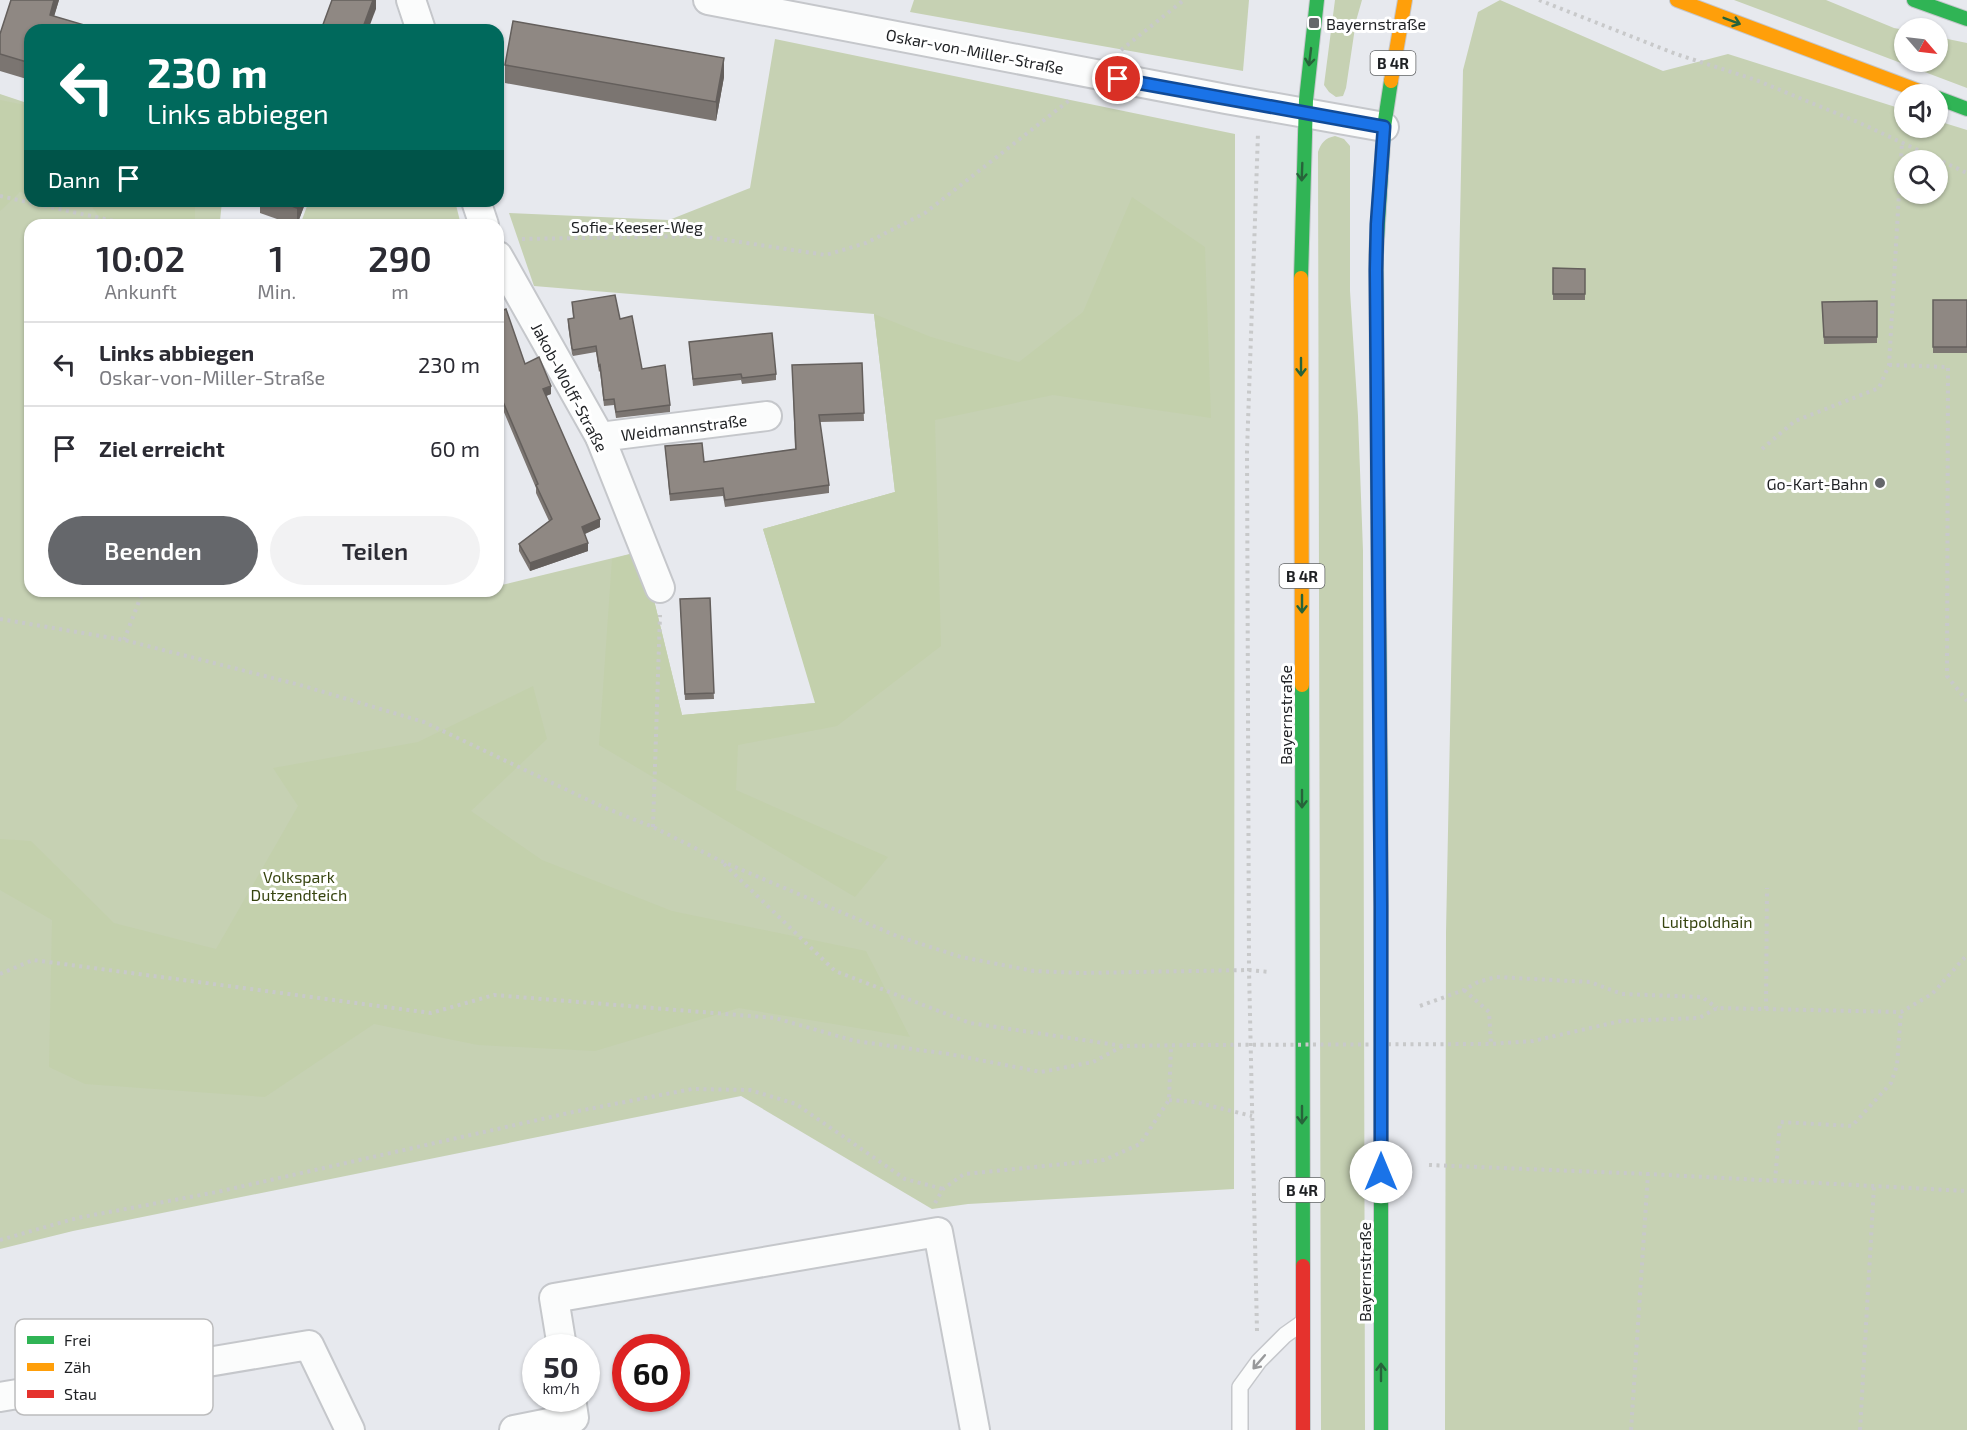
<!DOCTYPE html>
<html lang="de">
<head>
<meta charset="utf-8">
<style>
  body { margin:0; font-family:"Exo 2",sans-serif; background:#f2f2f3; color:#2b2b33; height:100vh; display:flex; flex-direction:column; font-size:22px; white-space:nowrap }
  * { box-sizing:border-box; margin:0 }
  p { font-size:20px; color:#7c7c81 }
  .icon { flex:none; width:33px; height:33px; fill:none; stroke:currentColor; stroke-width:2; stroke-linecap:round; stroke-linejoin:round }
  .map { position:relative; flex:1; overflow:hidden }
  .sheet { position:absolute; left:24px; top:219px; width:480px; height:378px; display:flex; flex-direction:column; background:#fff; border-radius:18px; box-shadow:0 2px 4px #0004 }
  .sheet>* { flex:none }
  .top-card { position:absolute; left:24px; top:24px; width:480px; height:183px; border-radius:18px; box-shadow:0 2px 4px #0004; background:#00695c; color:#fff; overflow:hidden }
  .needle { width:39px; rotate:118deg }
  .tools { position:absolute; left:1894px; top:18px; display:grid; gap:12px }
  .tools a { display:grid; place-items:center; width:54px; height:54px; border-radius:50%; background:#fff; box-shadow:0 2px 4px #0004; font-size:30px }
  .speed { position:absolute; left:522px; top:1334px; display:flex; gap:12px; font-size:30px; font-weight:700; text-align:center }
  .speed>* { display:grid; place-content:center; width:78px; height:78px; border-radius:50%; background:#fff; box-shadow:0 2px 4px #0004; line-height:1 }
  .speed small { font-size:15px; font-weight:400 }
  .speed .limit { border:9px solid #d22; background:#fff; color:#111 }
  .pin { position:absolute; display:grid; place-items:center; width:51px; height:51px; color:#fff; margin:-26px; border:3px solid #fff; border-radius:50%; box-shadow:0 2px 6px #0007 }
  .me { position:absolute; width:66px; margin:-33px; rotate:0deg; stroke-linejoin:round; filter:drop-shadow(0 0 4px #0008) }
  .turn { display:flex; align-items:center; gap:21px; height:126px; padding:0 24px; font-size:27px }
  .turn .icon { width:78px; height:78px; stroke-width:2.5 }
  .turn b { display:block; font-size:42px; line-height:51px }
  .then { display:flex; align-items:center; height:57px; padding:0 24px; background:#0003; gap:12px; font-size:22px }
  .eta { display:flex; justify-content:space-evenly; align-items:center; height:102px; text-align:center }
  .eta b { font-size:36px; font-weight:600; line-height:42px }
  .cta { display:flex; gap:12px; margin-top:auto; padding:12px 24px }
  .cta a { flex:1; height:69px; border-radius:36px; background:#65676b; color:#fff; font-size:24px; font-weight:600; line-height:69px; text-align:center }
  .cta a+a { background:#f2f2f3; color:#2b2b33 }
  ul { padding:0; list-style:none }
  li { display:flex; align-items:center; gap:18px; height:84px; padding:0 24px; border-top:2px solid #e1e1e2 }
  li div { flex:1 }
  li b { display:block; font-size:22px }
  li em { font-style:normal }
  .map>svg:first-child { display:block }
  .green { fill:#c6d1b3; fill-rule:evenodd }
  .forest { fill:#c3d0ac }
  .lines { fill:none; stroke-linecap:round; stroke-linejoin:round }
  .lane-casing { stroke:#c5c7cb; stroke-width:18 }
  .street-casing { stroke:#c5c7cb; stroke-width:32 }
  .fast-casing { stroke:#c5c7cb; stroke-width:16 }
  .slow-casing { stroke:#c5c7cb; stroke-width:16 }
  .jam-casing { stroke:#c5c7cb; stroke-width:16 }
  .path { stroke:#c8c9ca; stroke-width:4; stroke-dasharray:3 4.5; stroke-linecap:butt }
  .lane { stroke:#fbfcfc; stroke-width:15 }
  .street { stroke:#fbfcfc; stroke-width:28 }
  .fast { stroke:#30b455; stroke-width:14 }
  .slow { stroke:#ff9f0a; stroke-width:14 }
  .jam { stroke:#e5322d; stroke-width:14 }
  .path-bridge { stroke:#c8c9ca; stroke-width:4; stroke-dasharray:3 4.5; stroke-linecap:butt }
  .wall { fill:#7b7571 }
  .shaded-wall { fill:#645f5c }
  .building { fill:#8f8883; stroke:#645f5c; stroke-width:1.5 }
  .oneway { stroke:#27633a }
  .oneway2 { stroke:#98999b }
  .route-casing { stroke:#114b97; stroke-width:15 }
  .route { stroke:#1a73e8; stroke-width:10 }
  .poi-dot { fill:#65676b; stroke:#fff; stroke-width:2 }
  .labels { text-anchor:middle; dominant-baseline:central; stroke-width:6; stroke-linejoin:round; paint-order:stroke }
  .shield { fill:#fff; stroke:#626466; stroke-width:1.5 }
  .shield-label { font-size:15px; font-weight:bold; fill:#1f2124 }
  .poi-label { font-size:16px; fill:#1f2124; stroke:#fff; text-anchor:start }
  .street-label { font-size:16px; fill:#1f2124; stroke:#fff }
  .park-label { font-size:16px; fill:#36440f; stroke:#fff }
  .key { fill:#fff; stroke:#bcbcbd; stroke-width:1.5 }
  .key-label { font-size:16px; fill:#1f2124 }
</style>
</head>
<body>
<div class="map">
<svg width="1967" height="1430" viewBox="0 0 1967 1430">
  <rect width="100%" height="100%" fill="#e7e9ee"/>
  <g class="green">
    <polygon points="914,0 1249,0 1243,71 910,12"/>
    <polygon points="1335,0 1362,0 1356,21 1346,88 1343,96 1336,97 1329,92 1324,85"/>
    <path d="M1500 0 1663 71 1728 54 1905 110V128H1938V121L1967 130V1430H1445L1446 933 1463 70 1478 12ZM1905 160H1938V194H1905Z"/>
    <polygon points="1734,0 1826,0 1894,28 1905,30 1905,62 1938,62 1938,37 1967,43 1967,88"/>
    <polygon points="775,39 1235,134 1234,1189 968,1204 932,1209 741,1096 73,1231 0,1249 0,94 30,104 30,201 222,201 220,221 246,225 30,225 30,591 498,591 498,586 642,551 682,715 816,703 763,529 895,492 874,314 534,286 509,213 669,220 750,188"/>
    <path d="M1335 136 1344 139 1350 146V291L1358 416 1363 551 1365 1430H1321L1318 152C1321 143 1325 138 1335 136Z"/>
    <polygon points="309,201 455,201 461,225 300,225"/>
  </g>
  <g class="forest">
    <polygon points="0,100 30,106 30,193 20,192 0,211"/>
    <polygon points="1132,197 1205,247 1211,418 1053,395 935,420 941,646 837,726 738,745 736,790 888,857 855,897 599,745 612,559 642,551 682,715 815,703 763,529 895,492 874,314 931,337 1019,362 1083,312"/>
    <polygon points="88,201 195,201 195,225 105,225"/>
    <polygon points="533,686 547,739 471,811 542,860 672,911 866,951 910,1037 739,1008 595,1051 478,1045 374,1024 265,1097 85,1084 49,1067 52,920 0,890 0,839 31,841 114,923 216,949 298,806 273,768 418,742"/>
  </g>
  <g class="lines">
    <defs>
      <polyline id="lane" points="1240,1430 1240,1387 1259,1361 1285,1335 1302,1323"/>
      <g id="street">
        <polyline points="411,0 421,30"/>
        <polyline points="708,0 1226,99 1384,127"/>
        <polyline points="476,201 484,225"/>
        <polyline points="498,256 600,437 660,588"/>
        <polyline points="600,437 767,416"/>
        <polyline points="562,1347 554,1298 938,1232 975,1430"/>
        <polyline points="0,1397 309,1345 350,1430"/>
        <polyline points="514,1430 574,1418 571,1398"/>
      </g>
      <g id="fast">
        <polyline points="1914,0 1967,19"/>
        <polyline points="1938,98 1967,109"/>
        <polyline points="1301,278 1306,100 1317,0"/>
        <polyline points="1302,685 1303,1266"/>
        <polyline points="1381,856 1376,255 1384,127 1391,81"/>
        <polyline points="1381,1060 1381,1430"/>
      </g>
      <g id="slow">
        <polyline points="1677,0 1927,94"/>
        <polyline points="1391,81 1405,0"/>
        <polyline points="1301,278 1302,685"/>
        <polyline points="1381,856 1381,1060"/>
      </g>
      <polyline id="jam" points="1303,1266 1303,1430"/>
    </defs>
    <use href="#lane" class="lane-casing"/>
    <use href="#street" class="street-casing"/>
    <use href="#fast" class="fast-casing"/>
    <use href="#slow" class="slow-casing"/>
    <use href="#jam" class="jam-casing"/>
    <g class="path">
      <polyline points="1539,0 1676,54 1756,80 1860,123 1967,173"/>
      <polyline points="1121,50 1184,0"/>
      <polyline points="0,196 132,225"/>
      <polyline points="522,239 700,236 826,255 866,243 925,213 1071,99"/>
      <polyline points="1889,365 1948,367 1947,676 1967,701"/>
      <polyline points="1762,449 1795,421 1879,388 1889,365 1902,142"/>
      <polyline points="0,619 124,640 300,685 424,722 603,807 653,827 721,861 897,936 961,957 1034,971 1082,973 1249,970 1270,972"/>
      <polyline points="124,640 143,591"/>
      <polyline points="653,827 660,615"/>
      <polyline points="724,864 835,971 970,1023 1123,1046 1193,1045"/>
      <polyline points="0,974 33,960 431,1013 494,995 775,1018 855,1041 949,1054 1041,1072 1093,1062 1123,1046"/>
      <polyline points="1464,990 1489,1012 1491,1044 1533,1041 1621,1021 1699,1018 1717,1008 1901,1012 1932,994 1967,955"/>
      <polyline points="1420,1006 1464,990 1478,982 1496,977 1590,982 1622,994 1702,997 1717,1008"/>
      <polyline points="1766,1009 1767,888"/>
      <polyline points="1169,1100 1195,1102 1252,1116"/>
      <polyline points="1429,1165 1648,1174"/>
      <polyline points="1775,1181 1780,1122 1852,1126 1891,1083 1897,1065 1901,1012"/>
      <polyline points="935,1203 943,1189 964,1174 1104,1160 1140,1144 1169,1100 1171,1046"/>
      <polyline points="0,1240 77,1218 217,1192 573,1112 692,1089 750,1090 796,1104 905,1179 943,1189"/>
      <polyline points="1257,1331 1249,970 1247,451 1258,133"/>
      <polyline points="1631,1430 1648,1174 1967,1191"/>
      <polyline points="1860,1430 1874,1186"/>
    </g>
    <use href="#lane" class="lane"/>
    <use href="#street" class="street"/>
    <use href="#fast" class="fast"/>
    <use href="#slow" class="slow"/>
    <use href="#jam" class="jam"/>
    <polyline class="path-bridge" points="1193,1045 1491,1044"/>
  </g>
  <g class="wall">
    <polygon points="11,0 59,0 54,16 30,30 30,80 0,71 0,34"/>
    <polygon points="505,65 724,77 716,121 505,83"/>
    <polygon points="260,201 306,201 297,225 294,225 260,213"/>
    <polygon points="1553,268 1585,269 1585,300 1553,300"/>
    <rect x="1933" y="300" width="34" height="53"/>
    <polygon points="1877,301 1877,343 1824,344 1822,302"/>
    <polygon points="572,302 620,319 642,369 670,405 670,412 616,418 614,405 604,406 600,371 599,372 596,352 573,356 572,354 568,325 568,319 573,318"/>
    <polygon points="498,312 525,364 551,394 546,396 600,527 585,534 588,551 530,571 519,551 519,544 549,521 536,493 536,488 498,398"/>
    <polygon points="689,342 776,374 776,380 742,384 741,380 693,386"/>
    <polygon points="862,363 864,421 820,422 829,485 829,493 725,507 723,496 670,501 665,446 704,462 795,449 792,365"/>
    <polygon points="710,598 714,699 685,700 680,599"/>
  </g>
  <g class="shaded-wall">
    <polygon points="54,0 59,0 50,30 50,15"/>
    <polygon points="373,0 376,0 376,9 368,30 362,30"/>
    <polygon points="724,58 724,77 716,121 716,102"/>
    <polygon points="299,201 306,201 297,225 297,208"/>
    <polygon points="551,386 551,394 543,397 543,389"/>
    <polygon points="600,519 600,527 582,535 582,527"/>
    <polygon points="588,543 588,551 530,571 530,563"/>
  </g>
  <g class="building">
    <polygon points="11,0 54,0 50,15 98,29 97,30 30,30 30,63 0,54 0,34"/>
    <polygon points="332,0 373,0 362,30 321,30"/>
    <polygon points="513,21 724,58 716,102 505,65"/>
    <polygon points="278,201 299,201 297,208"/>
    <polygon points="1553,268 1585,269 1585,294 1553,294"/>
    <polygon points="615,295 620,319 632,316 642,369 665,365 670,405 616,412 614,399 604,400 600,365 599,366 596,346 573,350 572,348 568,319 574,318 572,302"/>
    <rect x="1933" y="300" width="34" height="47"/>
    <polygon points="1877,301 1877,337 1824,337 1822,302"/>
    <polygon points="506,309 525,364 539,357 551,386 543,389 600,519 582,527 588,543 530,563 519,544 552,519 536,485 538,484 498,390 498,312"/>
    <polygon points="772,333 776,374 742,378 741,374 693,379 689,342"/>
    <polygon points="862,363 864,413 819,415 829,485 725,500 723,488 670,494 665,446 702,443 704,462 796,449 792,365"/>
    <polygon points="710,598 714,693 685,694 680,599"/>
  </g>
  <defs><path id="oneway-shaft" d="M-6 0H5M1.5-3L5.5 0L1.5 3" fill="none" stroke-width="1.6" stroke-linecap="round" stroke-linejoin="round" transform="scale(1.5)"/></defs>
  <g class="oneway">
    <use href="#oneway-shaft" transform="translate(1732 21) rotate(21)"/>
    <use href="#oneway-shaft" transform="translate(1310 57) rotate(97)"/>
    <use href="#oneway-shaft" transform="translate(1302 172) rotate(92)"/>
    <use href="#oneway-shaft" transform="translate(1301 367) rotate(90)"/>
    <use href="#oneway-shaft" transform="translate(1302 604) rotate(90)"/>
    <use href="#oneway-shaft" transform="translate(1302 799) rotate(90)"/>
    <use href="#oneway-shaft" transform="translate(1302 1115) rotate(90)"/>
    <use href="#oneway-shaft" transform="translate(1381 1372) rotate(-90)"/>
  </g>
  <use class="oneway2" href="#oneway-shaft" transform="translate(1259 1362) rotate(131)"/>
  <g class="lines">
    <defs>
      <polyline id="route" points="1118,79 1384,127 1377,224 1376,270 1381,906 1381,1172"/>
    </defs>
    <use href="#route" class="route-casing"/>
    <use href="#route" class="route"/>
  </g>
  <g class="poi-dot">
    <rect x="1308" y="17" width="12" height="12" rx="3"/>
    <circle cx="1880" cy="483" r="6"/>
  </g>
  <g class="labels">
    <g class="shield">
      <rect x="1370.5" y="51" width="45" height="24" rx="4.5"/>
      <rect x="1279.5" y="564" width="45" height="24" rx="4.5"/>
      <rect x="1279.5" y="1178" width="45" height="24" rx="4.5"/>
    </g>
    <g class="shield-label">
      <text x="1393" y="63">B 4R</text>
      <text x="1302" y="576">B 4R</text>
      <text x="1302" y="1190">B 4R</text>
    </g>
    <g class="poi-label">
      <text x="1326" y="23">Bayernstraße</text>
      <text x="1868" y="483" text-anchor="end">Go-Kart-Bahn</text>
    </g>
    <g class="street-label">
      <text transform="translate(975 51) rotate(11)">Oskar-von-Miller-Straße</text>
      <text x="637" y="226">Sofie-Keeser-Weg</text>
      <text transform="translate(570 387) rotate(62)">Jakob-Wolff-Straße</text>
      <text transform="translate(684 427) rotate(-7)">Weidmannstraße</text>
      <text transform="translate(1285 715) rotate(-90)">Bayernstraße</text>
      <text transform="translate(1364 1272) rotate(-90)">Bayernstraße</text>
    </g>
    <g class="park-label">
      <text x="299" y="876">Volkspark<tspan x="299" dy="18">Dutzendteich</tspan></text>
      <text x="1707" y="921">Luitpoldhain</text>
    </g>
  </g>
  <rect x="15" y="1319" width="198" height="96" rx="9" class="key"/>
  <rect x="27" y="1336" width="27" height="8" fill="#30b455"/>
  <rect x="27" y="1363" width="27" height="8" fill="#ff9f0a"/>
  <rect x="27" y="1390" width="27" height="8" fill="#e5322d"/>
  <g class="key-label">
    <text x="64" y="1346">Frei</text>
    <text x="64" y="1373">Zäh</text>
    <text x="64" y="1400">Stau</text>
  </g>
</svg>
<div class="tools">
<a><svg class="needle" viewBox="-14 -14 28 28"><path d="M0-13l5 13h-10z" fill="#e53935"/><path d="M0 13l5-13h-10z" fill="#7c7c81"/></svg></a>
<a><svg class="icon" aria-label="sound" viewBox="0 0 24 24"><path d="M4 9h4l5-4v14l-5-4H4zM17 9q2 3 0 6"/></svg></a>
<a><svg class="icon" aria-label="search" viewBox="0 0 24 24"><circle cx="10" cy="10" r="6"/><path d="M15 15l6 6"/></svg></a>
</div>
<div class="speed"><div>50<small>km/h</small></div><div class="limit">60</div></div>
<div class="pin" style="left:1118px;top:79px;background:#d93025"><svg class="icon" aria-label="arrive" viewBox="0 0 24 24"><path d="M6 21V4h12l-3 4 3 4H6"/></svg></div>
<svg class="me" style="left:1381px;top:1172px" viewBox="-20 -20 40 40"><circle r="19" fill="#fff"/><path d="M0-13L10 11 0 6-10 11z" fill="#1a73e8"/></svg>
<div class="top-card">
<div class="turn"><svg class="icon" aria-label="left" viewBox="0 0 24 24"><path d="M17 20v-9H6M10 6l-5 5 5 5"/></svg><div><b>230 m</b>Links abbiegen</div></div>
<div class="then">Dann<svg class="icon" aria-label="arrive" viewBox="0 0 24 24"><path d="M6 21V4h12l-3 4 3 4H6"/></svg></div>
</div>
<section class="sheet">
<div class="eta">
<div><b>10:02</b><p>Ankunft</p></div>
<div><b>1</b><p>Min.</p></div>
<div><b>290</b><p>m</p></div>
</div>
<ul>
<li><svg class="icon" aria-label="left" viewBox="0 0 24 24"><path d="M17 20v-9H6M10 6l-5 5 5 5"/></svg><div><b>Links abbiegen</b><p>Oskar-von-Miller-Straße</p></div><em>230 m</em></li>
<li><svg class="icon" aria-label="arrive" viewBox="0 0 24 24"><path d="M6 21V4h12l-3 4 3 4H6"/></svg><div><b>Ziel erreicht</b></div><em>60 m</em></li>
</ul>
<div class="cta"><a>Beenden</a><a>Teilen</a></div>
</section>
</div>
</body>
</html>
